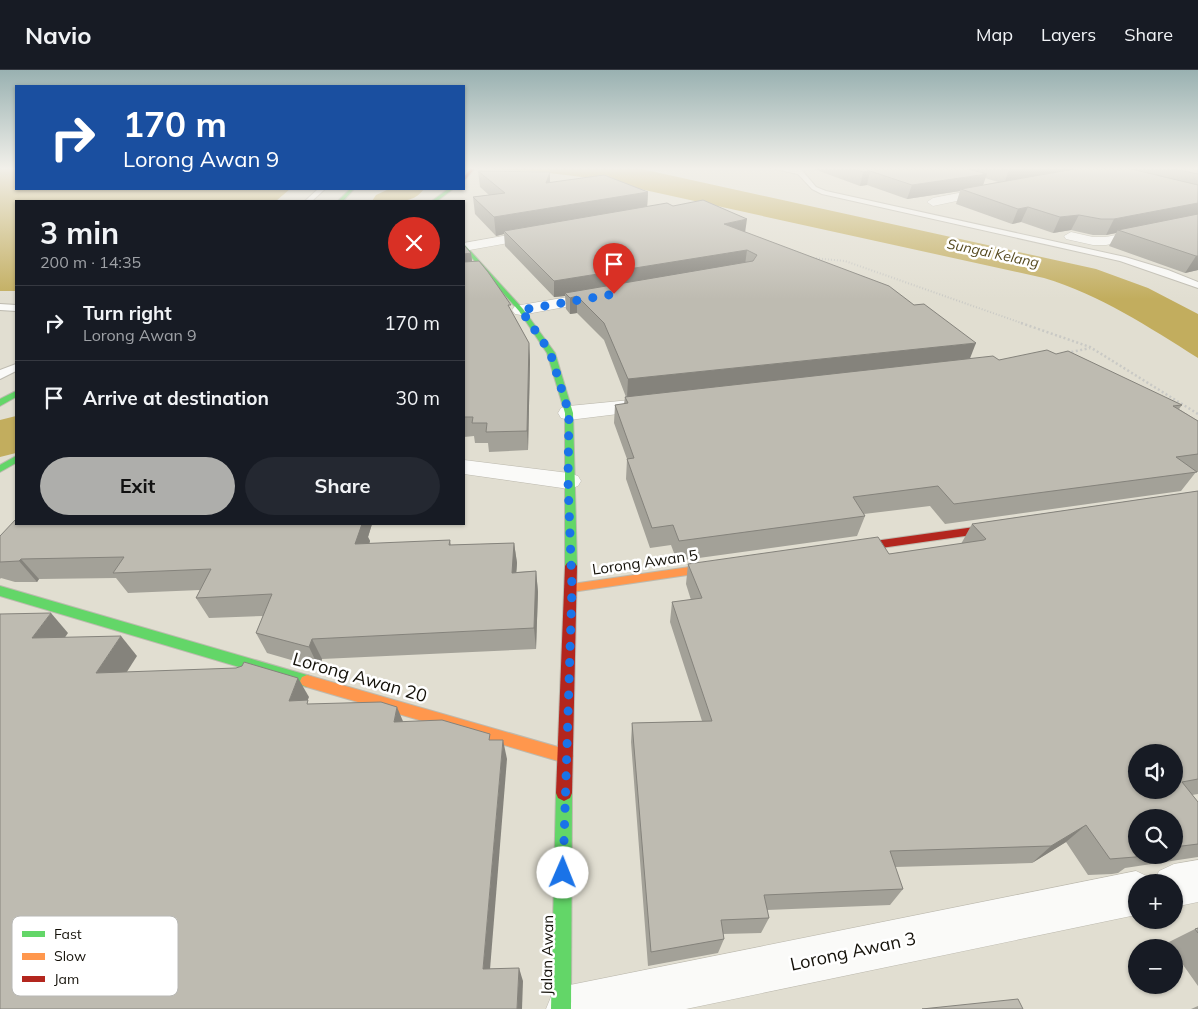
<!DOCTYPE html>
<html lang="en">
<head>
<meta charset="utf-8">
<style>
  body { margin:0; font-family:Mulish,sans-serif; background:#242831; color:#f1f3f6; height:100vh; display:flex; flex-direction:column; font-size:19px; white-space:nowrap }
  * { box-sizing:border-box; margin:0 }
  p { font-size:16px; color:#9ea1a6 }
  .icon { flex:none; width:28px; height:28px; fill:none; stroke:currentColor; stroke-width:2; stroke-linecap:round; stroke-linejoin:round }
  .map { position:relative; flex:1; overflow:hidden }
  .sheet { position:absolute; left:15px; top:130px; width:450px; height:325px; display:flex; flex-direction:column; background:#171b24; border-radius:0px; box-shadow:0 1px 4px #0004 }
  .sheet>* { flex:none }
  .top-card { position:absolute; left:15px; top:15px; width:450px; height:105px; border-radius:0px; box-shadow:0 1px 4px #0004; background:#1a4fa0; color:#fff; overflow:hidden }
  .buttons { position:absolute; left:1128px; top:674px; display:grid; gap:10px }
  .buttons a { display:grid; place-items:center; width:55px; height:55px; border-radius:50%; background:#171b24; box-shadow:0 1px 4px #0004; font-size:25px }
  .pin { position:absolute; display:grid; place-items:center; width:42px; height:42px; color:#fff; margin:-51px -21px; border-radius:50% 50% 50% 0; rotate:-45deg; box-shadow:0 0 5px #0007 }
  .pin .icon { rotate:45deg }
  .me { position:absolute; width:55px; margin:-28px; rotate:1deg; stroke-linejoin:round; filter:drop-shadow(0 0 4px #0008) }
  .turn { display:flex; align-items:center; gap:18px; height:105px; padding:0 25px; font-size:22px }
  .turn .icon { width:65px; height:65px; stroke-width:2.5 }
  .turn b { display:block; font-size:35px; line-height:42px }
  .round { display:grid; place-items:center; flex:none; width:52px; height:52px; border-radius:26px; background:#242831 }
  .overview { display:flex; align-items:center; justify-content:space-between; height:85px; padding:0 25px }
  h1 { font-size:30px; font-weight:700; line-height:38px }
  .primary-button { display:flex; gap:10px; margin-top:auto; padding:10px 25px }
  .primary-button a { flex:1; height:58px; border-radius:30px; background:#aeaeab; color:#111; font-size:20px; font-weight:700; line-height:58px; text-align:center }
  .primary-button a+a { background:#242831; color:#f1f3f6 }
  ul { padding:0; list-style:none }
  li { display:flex; align-items:center; gap:15px; height:75px; padding:0 25px; border-top:1px solid #363941 }
  li div { flex:1 }
  li b { display:block; font-size:19px }
  li em { font-style:normal }
  header { display:flex; align-items:center; gap:30px; box-sizing:border-box; height:70px; padding:0 25px; background:#171b24; border-bottom:1px solid #363941 }
  header strong { font-size:24px }
  nav { display:flex; gap:28px; margin-inline-start:auto; font-size:18px }
  .map>svg:first-child { display:block }
  .water { fill:#c2ad5e }
  .lines { fill:none; stroke-linecap:round; stroke-linejoin:round }
  .river { fill:#c2ad5e; fill-rule:evenodd }
  .lane-casing { stroke:#bdbaaf; stroke-width:2 }
  .street-casing { stroke:#bdbaaf; stroke-width:1 }
  .fast-casing { stroke:#bdbaaf; stroke-width:2 }
  .slow-casing { stroke:#bdbaaf; stroke-width:2 }
  .jam-casing { stroke:#bdbaaf; stroke-width:2 }
  .path-far1 { stroke:#c9c9c5; stroke-width:2; stroke-dasharray:1 2; stroke-linecap:butt }
  .path { stroke:#c9c9c5; stroke-width:2.5; stroke-dasharray:2 2.5; stroke-linecap:butt }
  .lane { fill:#fafaf8; fill-rule:evenodd }
  .street { fill:#fafaf8; fill-rule:evenodd }
  .fast { fill:#63d668; fill-rule:evenodd }
  .slow { fill:#ff974d; fill-rule:evenodd }
  .jam { fill:#b3261e; fill-rule:evenodd }
  .wall { fill:#a3a198; fill-rule:evenodd }
  .shaded-wall { fill:#85837c }
  .building { fill:#bebbb1; stroke:#85837c; fill-rule:evenodd }
  .route { stroke:#1a73e8; stroke-width:9; stroke-dasharray:0 16.2 }
  .labels { text-anchor:middle; dominant-baseline:central; stroke-width:5; stroke-linejoin:round; paint-order:stroke }
  .far-water-label { font-size:14px; font-style:italic; fill:#55491e; stroke:#fff }
  .street-label { font-size:15px; fill:#141109; stroke:#fff }
  .near-street-label { font-size:18px; fill:#141109; stroke:#fff }
  .key { fill:#fff; stroke:#b8b8b5; stroke-width:1 }
  .key-label { font-size:14px; fill:#141109 }
</style>
</head>
<body>
<header>
<strong>Navio</strong>
<nav><a>Map</a><a>Layers</a><a>Share</a></nav>
</header>
<div class="map">
<svg width="1198" height="939" viewBox="0 0 1198 939">
  <rect width="100%" height="100%" fill="#e1ded1"/>
  <g class="water">
    <polygon points="0,98 16,98 16,119 290,119 276,131 16,131 16,221 0,221"/>
    <path d="M464 98H637L1096 199 1148 218 1198 244V288C1149 257 1100 225 1044 208L590 108 533 101Z"/>
  </g>
  <g class="lines">
    <g class="river">
      <path d="M389 119H424C412 136 390 131 372 131L376 125Z"/>
      <polygon points="16,346 16,383 0,387 0,350"/>
    </g>
    <defs>
      <g id="lane">
        <polygon points="771,98 800,98 816,117 826,121 1125,187 1168,200 1198,212 1198,218 1120,191 822,124 812,119 798,104"/>
        <polygon points="318,119 325,119 312,131 305,131"/>
        <polygon points="0,234 16,235 16,241 0,240"/>
        <polygon points="16,294 16,301 0,309 0,300"/>
      </g>
      <g id="street">
        <polygon points="995,116 999,118 1001,120 999,122 933,136 927,132 933,128"/>
        <polygon points="1198,148 1198,156 1106,175 1093,175 1066,169 1064,166 1071,162 1093,167 1106,167"/>
        <polygon points="542,159 547,160 549,163 547,166 464,181 464,173"/>
        <polygon points="603,221 609,223 611,226 609,229 521,245 515,244 512,240 515,236 521,235"/>
        <polygon points="651,328 659,329 662,334 659,339 569,350 561,348 558,343 561,338 569,336"/>
        <polygon points="464,390 569,403 578,406 581,411 578,416 569,419 464,404"/>
        <polygon points="1198,790 1198,832 1174,837 1174,812 1154,812 1159,801 1174,794"/>
        <polygon points="1136,801 1151,808 1153,812 1136,812 1136,845 686,939 546,939 553,922 570,915"/>
      </g>
      <g id="fast">
        <polygon points="350,119 354,119 343,131 338,131"/>
        <polygon points="448,119 453,119 437,131 432,131"/>
        <polygon points="464,174 523,239 555,283 573,343 577,496 575,499 567,499 565,496 565,343 547,283 519,241 464,179"/>
        <polygon points="16,321 16,327 0,336 0,329"/>
        <polygon points="16,386 16,393 0,402 0,395"/>
        <polygon points="0,516 307,605 312,607 314,611 312,615 307,617 0,526"/>
        <polygon points="564,715 570,718 572,723 571,939 551,939 556,723 558,718"/>
      </g>
      <g id="slow">
        <polygon points="724,492 728,493 730,496 728,499 572,522 568,521 566,518 568,515 572,514"/>
        <polygon points="307,605 565,679 570,681 573,686 570,691 565,693 307,617 302,615 300,611 302,607"/>
      </g>
      <g id="jam">
        <polygon points="471,98 475,98 464,111 464,107"/>
        <polygon points="1003,453 1009,457 1007,460 846,483 840,479 846,475"/>
        <polygon points="571,492 575,493 577,496 572,723 570,728 564,731 558,728 556,723 565,496 567,493"/>
      </g>
    </defs>
    <use href="#lane" class="lane-casing"/>
    <use href="#street" class="street-casing"/>
    <use href="#fast" class="fast-casing"/>
    <use href="#slow" class="slow-casing"/>
    <use href="#jam" class="jam-casing"/>
    <polyline class="path-far1" points="813,188 845,191 1024,254"/>
    <g class="path">
      <polyline points="1021,253 1090,277 1198,344"/>
      <polyline points="1067,283 1090,278"/>
    </g>
    <use href="#lane" class="lane"/>
    <use href="#street" class="street"/>
    <use href="#fast" class="fast"/>
    <use href="#slow" class="slow"/>
    <use href="#jam" class="jam"/>
  </g>
  <g class="wall">
    <path d="M811 98H1198V200L1185 203 1109 176 1116 163 1106 165H1093L1071 160 1053 163 1021 152 1012 154 956 134 960 121 907 129 867 115 860 116ZM985 108 998 112 983 115Z"/>
    <polygon points="478,101 550,112 648,122 647,137 745,162 970,289 999,290 1056,284 1182,335 1179,339 1198,351 1198,402 1196,402 1181,421 945,454 930,436 864,444 865,446 857,466 677,491 671,475 650,478 626,409 627,389 614,353 615,335 624,334 625,327 626,327 604,270 577,243 570,244 566,239 565,226 554,227 505,176 504,164 496,166 475,144 473,127 489,125 480,117"/>
    <polygon points="464,175 471,183 472,192 511,241 529,273 530,291 528,380 489,382 488,373 475,373 474,366 464,367"/>
    <path d="M1198 421V724L1192 725 1198 732V787L1125 798 1118 803 1112 804 1088 805 1066 772 1032 793 895 797 903 819 890 835 767 840 769 848 761 863 723 864 724 869 718 883 648 896 631 672 632 653 702 651 670 552 672 532 691 530 686 514 688 494 889 484 961 474 972 454ZM1174 748V785H1136Z"/>
    <polygon points="16,454 372,454 368,467 370,471 369,474 450,470 451,475 514,473 517,493 516,502 536,501 538,522 536,579 322,589 319,598 267,583 256,563 263,546 209,548 196,528 200,520 128,523 116,508 39,509 37,512 15,512 1,508 0,509 0,492"/>
    <polygon points="1198,858 1198,916 1174,882 1174,878 1170,878 1167,873 1195,859"/>
    <polygon points="1198,936 1198,939 1191,939"/>
  </g>
  <g class="shaded-wall">
    <polygon points="1025,98 1084,98 1004,114 1009,100"/>
    <polygon points="870,101 867,115 860,116 863,102"/>
    <polygon points="550,102 550,118 546,113"/>
    <polygon points="987,104 982,118 961,119 960,121 907,129 912,115"/>
    <polygon points="648,122 647,139 504,161 504,164 496,166 494,147"/>
    <polygon points="1198,133 1198,147 1118,160 1116,163 1106,165 1114,149"/>
    <polygon points="1028,137 1021,152 1012,154 1018,139"/>
    <polygon points="1079,145 1071,160 1053,163 1060,147"/>
    <polygon points="747,149 745,163 724,154"/>
    <polygon points="747,180 745,195 565,223 565,226 554,227 554,211"/>
    <polygon points="471,183 473,198 464,200 464,184"/>
    <polygon points="1196,186 1198,186 1198,200 1185,203"/>
    <polygon points="577,226 577,243 570,244 570,228"/>
    <polygon points="529,273 530,291 528,380 527,361"/>
    <polygon points="976,273 969,291 627,328 628,309"/>
    <polygon points="361,454 372,454 368,467 370,471 363,495 355,474"/>
    <polygon points="514,473 517,493 515,523 512,503"/>
    <polygon points="21,489 39,509 37,512 19,491"/>
    <polygon points="536,501 538,522 536,579 534,558"/>
    <polygon points="51,543 68,563 51,588 32,568"/>
    <polygon points="121,566 137,586 114,622 96,603"/>
    <polygon points="312,569 322,589 319,598 309,577"/>
    <polygon points="298,608 309,627 300,650 289,631"/>
    <polygon points="397,637 405,656 394,652"/>
    <polygon points="503,670 507,689 489,912 483,899"/>
    <polygon points="1086,755 1066,772 1032,793 1051,776"/>
    <polygon points="519,898 523,911 522,939 517,939"/>
  </g>
  <g class="building">
    <polygon points="850,98 965,98 987,104 912,115 870,101 863,102"/>
    <polygon points="1000,98 1025,98 1009,100"/>
    <polygon points="1080,98 1127,98 1198,115 1198,133 1114,149 1101,149 1079,145 1060,147 1028,137 1018,139 961,119"/>
    <polygon points="1169,98 1198,98 1198,104"/>
    <polygon points="478,101 550,102 546,113 604,105 648,122 494,147 473,127 505,123"/>
    <polygon points="703,130 747,149 724,154 889,216 914,235 924,234 976,273 628,309 604,253 577,226 570,228 565,223 753,191 757,185 747,180 554,211 504,161 667,133 673,136"/>
    <polygon points="1198,144 1198,186 1196,186 1118,160"/>
    <polygon points="464,175 471,183 464,184"/>
    <polygon points="479,191 488,202 511,235 508,235 529,273 527,361 486,362 487,353 472,353 473,347 464,347 464,192"/>
    <polygon points="1047,280 1056,284 1068,281 1182,335 1173,336 1198,351 1198,384 1176,387 1197,402 954,434 938,416 853,427 865,446 679,471 673,455 652,458 627,389 634,388 615,335 628,333 625,327 993,286 999,290"/>
    <path d="M1198 421V709L1182 712 1198 732V774L1174 777V748H1136V785H1140L1141 786 1135 787 1110 789 1086 755 1051 776 890 781 903 819 764 825 769 848 721 850 724 869 651 882 632 653 712 651 672 532 702 528 688 494 878 467 889 484 984 470 986 469 972 454ZM1136 682H1174V720H1136Z"/>
    <polygon points="16,449 16,454 362,454 355,474 450,470 449,475 514,473 512,503 536,501 534,558 312,569 309,577 256,563 272,524 196,528 211,499 113,503 124,487 21,489 19,491 0,492 0,466"/>
    <polygon points="51,543 32,568 121,566 96,603 236,598 242,596 244,592 298,608 289,631 308,630 307,634 381,632 397,637 394,652 442,650 490,664 489,670 503,670 483,899 519,898 517,939 0,939 0,544"/>
    <polygon points="1198,858 1198,863 1195,859"/>
    <polygon points="1018,929 1023,939 922,939"/>
  </g>
  <linearGradient id="sky" x2="0" y2="1"><stop stop-color="#99b1b1"/><stop offset="0.43" stop-color="#f2f0ea"/><stop offset="1" stop-color="#f2f0ea" stop-opacity="0"/></linearGradient>
  <rect width="1198" height="229" fill="url(#sky)"/>
  <g class="lines">
    <polyline class="route" points="563,803 572,518 568,410 569,343 550,282 521,240 614,224"/>
  </g>
  <g class="labels">
    <g class="far-water-label">
      <text transform="translate(993 183) rotate(12)">Sungai Kelang</text>
    </g>
    <g class="street-label">
      <text transform="translate(645 492) rotate(-8)">Lorong Awan 5</text>
      <text transform="translate(547 885) rotate(-89)">Jalan Awan</text>
    </g>
    <g class="near-street-label">
      <text transform="translate(360 607) rotate(16)">Lorong Awan 20</text>
      <text transform="translate(853 881) rotate(-12)">Lorong Awan 3</text>
    </g>
  </g>
  <rect x="12" y="846" width="166" height="80" rx="8" class="key"/>
  <rect x="22" y="861" width="23" height="6" fill="#63d668"/>
  <rect x="22" y="883" width="23" height="7" fill="#ff974d"/>
  <rect x="22" y="906" width="23" height="6" fill="#b3261e"/>
  <g class="key-label">
    <text x="54" y="869">Fast</text>
    <text x="54" y="891">Slow</text>
    <text x="54" y="914">Jam</text>
  </g>
</svg>
<div class="buttons">
<a><svg class="icon" aria-label="sound" viewBox="0 0 24 24"><path d="M4 9h4l5-4v14l-5-4H4zM17 9q2 3 0 6"/></svg></a>
<a><svg class="icon" aria-label="search" viewBox="0 0 24 24"><circle cx="10" cy="10" r="6"/><path d="M15 15l6 6"/></svg></a>
<a>+</a>
<a>−</a>
</div>
<div class="pin" style="left:614px;top:224px;background:#d93025"><svg class="icon" aria-label="arrive" viewBox="0 0 24 24"><path d="M6 21V4h12l-3 4 3 4H6"/></svg></div>
<svg class="me" style="left:563px;top:803px" viewBox="-20 -20 40 40"><circle r="19" fill="#fff"/><path d="M0-13L10 11 0 6-10 11z" fill="#1a73e8"/></svg>
<div class="top-card">
<div class="turn"><svg class="icon" aria-label="right" viewBox="0 0 24 24"><path d="M7 20v-9h11M14 6l5 5-5 5"/></svg><div><b>170 m</b>Lorong Awan 9</div></div>
</div>
<section class="sheet">
<div class="overview"><div><h1>3 min</h1><p>200 m · 14:35</p></div><a class="round" style="background:#d93025;color:#fff"><svg class="icon" aria-label="close" viewBox="0 0 24 24"><path d="M6 6l12 12M18 6L6 18"/></svg></a></div>
<ul>
<li><svg class="icon" aria-label="right" viewBox="0 0 24 24"><path d="M7 20v-9h11M14 6l5 5-5 5"/></svg><div><b>Turn right</b><p>Lorong Awan 9</p></div><em>170 m</em></li>
<li><svg class="icon" aria-label="arrive" viewBox="0 0 24 24"><path d="M6 21V4h12l-3 4 3 4H6"/></svg><div><b>Arrive at destination</b></div><em>30 m</em></li>
</ul>
<div class="primary-button"><a>Exit</a><a>Share</a></div>
</section>
</div>
</body>
</html>
